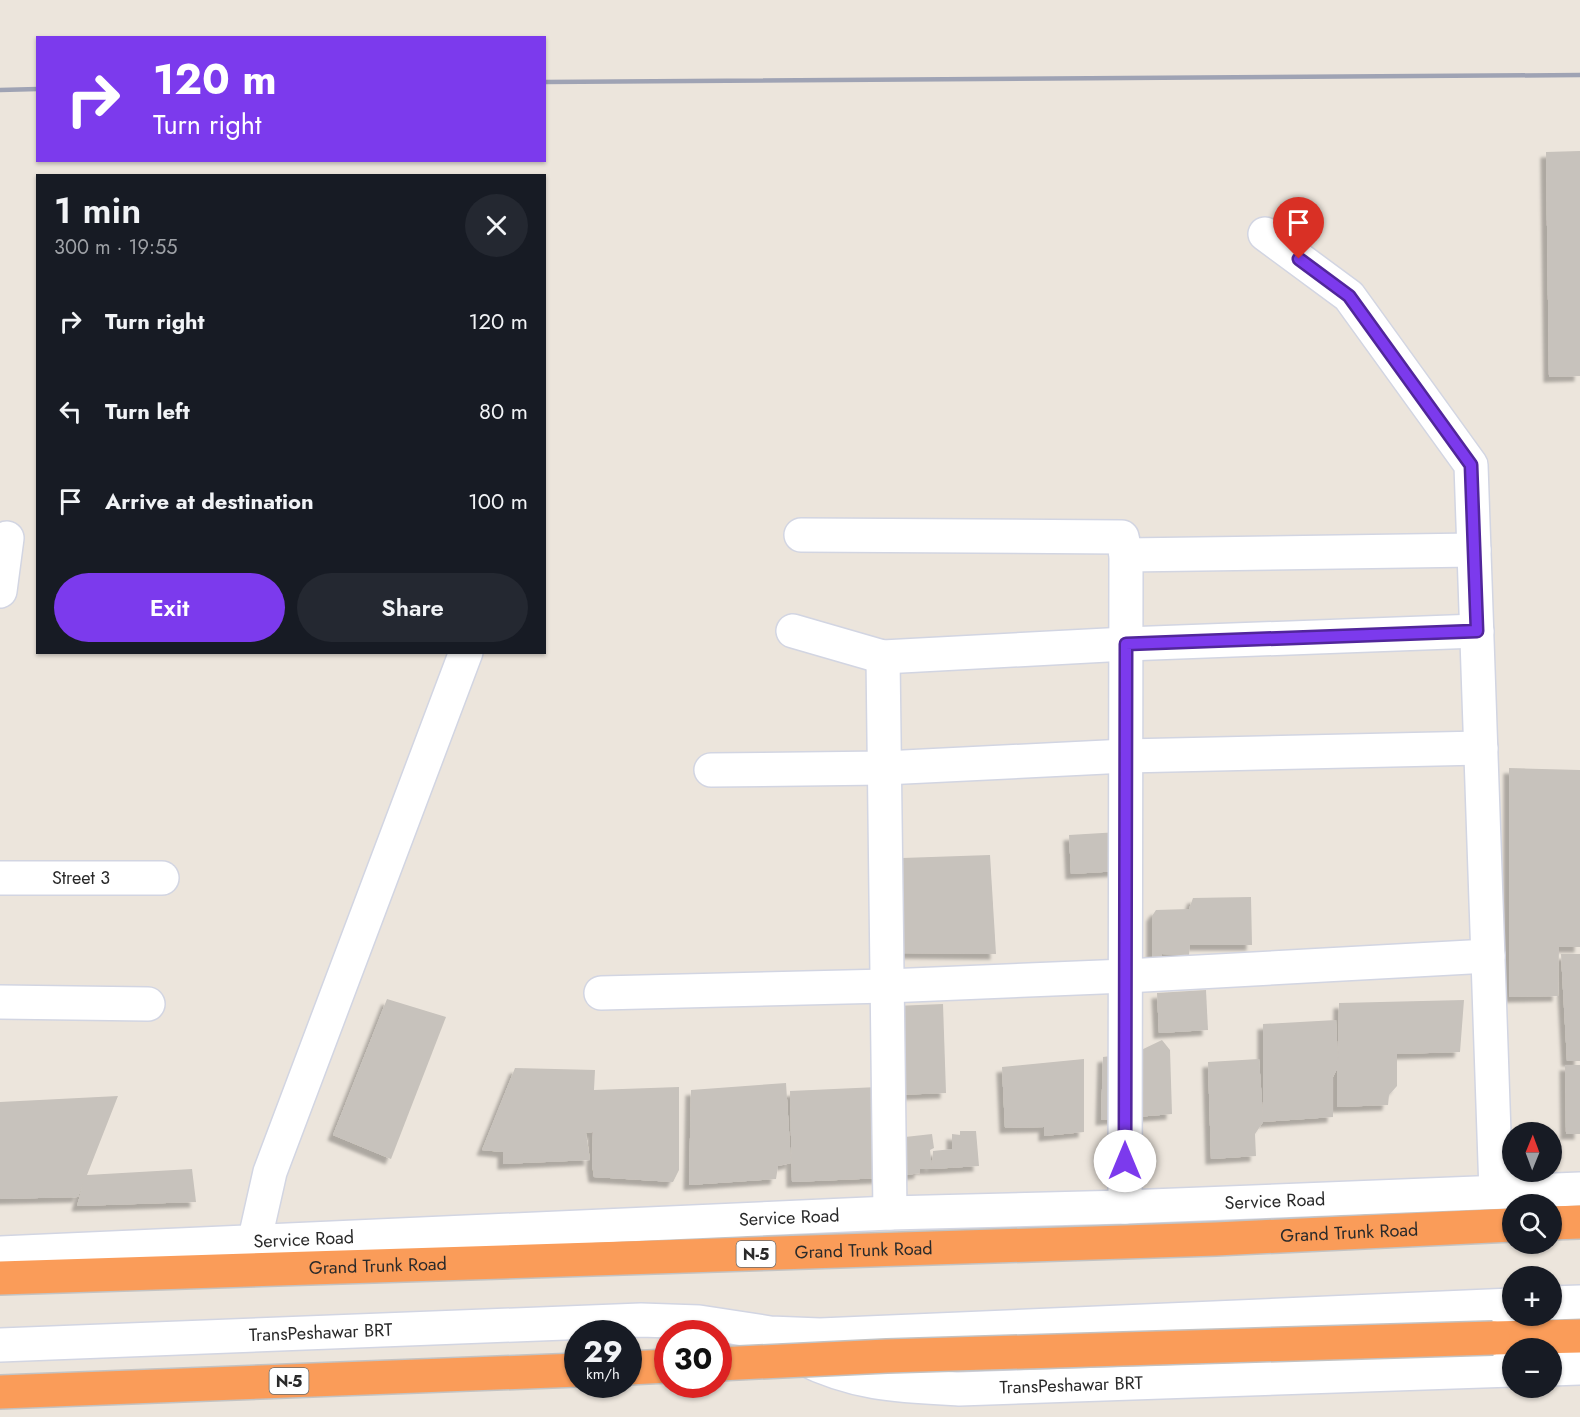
<!DOCTYPE html>
<html lang="en">
<head>
<meta charset="utf-8">
<style>
  body { margin:0; font-family:Jost,sans-serif; background:#242831; color:#f1f3f6; height:100vh; display:flex; flex-direction:column; font-size:22px; white-space:nowrap }
  * { box-sizing:border-box; margin:0 }
  p { font-size:20px; color:#9ea1a6 }
  .icon { flex:none; width:33px; height:33px; fill:none; stroke:currentColor; stroke-width:2; stroke-linecap:round; stroke-linejoin:round }
  .map { position:relative; flex:1; overflow:hidden }
  .panel { position:absolute; left:36px; top:174px; width:510px; height:480px; display:flex; flex-direction:column; background:#171b24; border-radius:0px; box-shadow:0 2px 4px #0004 }
  .panel>* { flex:none }
  .top-card { position:absolute; left:36px; top:36px; width:510px; height:126px; border-radius:0px; box-shadow:0 2px 4px #0004; background:#7c3aed; color:#fff; overflow:hidden }
  .needle { width:39px; rotate:1deg }
  .fabs { position:absolute; left:1502px; top:1122px; display:grid; gap:12px }
  .fabs a { display:grid; place-items:center; width:60px; height:60px; border-radius:50%; background:#171b24; box-shadow:0 2px 4px #0004; font-size:30px }
  .speed { position:absolute; left:564px; top:1320px; display:flex; gap:12px; font-size:30px; font-weight:700; text-align:center }
  .speed>* { display:grid; place-content:center; width:78px; height:78px; border-radius:50%; background:#171b24; box-shadow:0 2px 4px #0004; line-height:1 }
  .speed small { font-size:15px; font-weight:400 }
  .speed .limit { border:9px solid #d22; background:#fff; color:#111 }
  .pin { position:absolute; display:grid; place-items:center; width:51px; height:51px; color:#fff; margin:-62px -26px; border-radius:50% 50% 50% 0; rotate:-45deg; box-shadow:0 0 6px #0007 }
  .pin .icon { rotate:45deg }
  .me { position:absolute; width:66px; margin:-33px; rotate:0deg; stroke-linejoin:round; filter:drop-shadow(0 0 4px #0008) }
  .turn { display:flex; align-items:center; gap:21px; height:126px; padding:0 18px; font-size:27px }
  .turn .icon { width:78px; height:78px; stroke-width:2.5 }
  .turn b { display:block; font-size:42px; line-height:51px }
  .round { display:grid; place-items:center; flex:none; width:63px; height:63px; border-radius:32px; background:#242831 }
  .headline { display:flex; align-items:center; justify-content:space-between; height:102px; padding:0 18px }
  h1 { font-size:36px; font-weight:600; line-height:45px }
  .primary-button { display:flex; gap:12px; margin-top:auto; padding:12px 18px }
  .primary-button a { flex:1; height:69px; border-radius:36px; background:#7c3aed; color:#fff; font-size:24px; font-weight:600; line-height:69px; text-align:center }
  .primary-button a+a { background:#242831; color:#f1f3f6 }
  ul { padding:0; list-style:none }
  li { display:flex; align-items:center; gap:18px; height:90px; padding:0 18px }
  li div { flex:1 }
  li b { display:block; font-size:22px }
  li em { font-style:normal }
  .map>svg:first-child { display:block }
  .building { fill:#c7c2bc; filter:url(#shadow) }
  .lines { fill:none; stroke-linecap:round; stroke-linejoin:round }
  .minor-casing { stroke:#d2d5e2; stroke-width:36 }
  .highway-casing { stroke:#c3c3c3; stroke-width:36 }
  .minor { stroke:#fff; stroke-width:33 }
  .highway { stroke:#fa9c59; stroke-width:33 }
  .rail { stroke:#9fa3b4; stroke-width:4.5 }
  .highway-bridge-casing { stroke:#c3c3c3; stroke-width:36; stroke-linecap:butt }
  .highway-bridge { stroke:#fa9c59; stroke-width:33 }
  .route-casing { stroke:#51269a; stroke-width:15 }
  .route { stroke:#7c3aed; stroke-width:10 }
  .labels { text-anchor:middle; dominant-baseline:central; stroke-width:4.5; stroke-linejoin:round; paint-order:stroke }
  .shield { fill:#fff; stroke:#6a6a6a; stroke-width:1.5 }
  .shield-label { font-size:16px; font-weight:bold; fill:#2a2a2a }
  .street-label { font-size:18px; fill:#2a2a2a; stroke:#fff }
</style>
</head>
<body>
<div class="map">
<svg width="1580" height="1417" viewBox="0 0 1580 1417">
  <defs>
    <filter id="shadow"><feDropShadow dx="-5.5" dy="5.5" stdDeviation="1.5" flood-color="#0004"/></filter>
  </defs>
  <rect width="100%" height="100%" fill="#ece5dc"/>
  <g class="building">
    <polygon points="1580,151 1580,376 1549,377 1546,152"/>
    <polygon points="1509,768 1580,770 1580,947 1559,947 1558,996 1509,997"/>
    <polygon points="1119,832 1119,871 1071,874 1069,835"/>
    <polygon points="990,855 996,954 897,953 902,858"/>
    <polygon points="1251,897 1252,945 1190,945 1189,955 1162,954 1161,958 1152,960 1152,916 1156,910 1189,909 1193,898"/>
    <polygon points="1561,954 1580,954 1580,1061 1567,1061"/>
    <polygon points="1206,990 1208,1030 1159,1033 1157,993"/>
    <polygon points="387,999 446,1017 391,1159 333,1135"/>
    <polygon points="1464,1000 1460,1052 1397,1054 1397,1086 1389,1095 1388,1105 1337,1107 1337,1069 1333,1077 1333,1117 1263,1122 1255,1134 1256,1156 1211,1159 1208,1062 1259,1059 1263,1116 1263,1024 1336,1020 1338,1061 1339,1003"/>
    <polygon points="943,1004 946,1093 897,1095 895,1006"/>
    <polygon points="1162,1040 1170,1050 1172,1114 1101,1120 1103,1057 1135,1053"/>
    <polygon points="1084,1059 1084,1132 1044,1136 1044,1127 1005,1128 1002,1067"/>
    <polygon points="1565,1065 1580,1065 1580,1134 1566,1134"/>
    <polygon points="515,1068 595,1070 594,1090 679,1087 679,1170 673,1182 594,1177 592,1164 593,1132 586,1133 590,1160 503,1164 503,1152 482,1150"/>
    <polygon points="786,1083 791,1163 778,1166 776,1179 689,1185 691,1090"/>
    <polygon points="878,1087 883,1178 792,1182 790,1091"/>
    <polygon points="118,1096 87,1175 192,1169 196,1202 77,1206 83,1184 78,1197 0,1199 0,1102"/>
    <polygon points="960,1131 976,1131 979,1166 932,1169 933,1151 952,1149 952,1134 960,1135"/>
    <polygon points="932,1134 934,1148 930,1150 932,1169 920,1169 920,1173 900,1176 905,1137"/>
  </g>
  <g class="lines">
    <defs>
      <g id="minor">
        <polyline points="1265,234 1349,296 1471,465 1496,1192"/>
        <polyline points="801,535 1122,537 1126,555 1125,1207"/>
        <polyline points="1126,555 1474,550"/>
        <polyline points="0,591 7,538"/>
        <polyline points="793,631 883,657 1126,644 1477,631"/>
        <polyline points="883,657 890,1213"/>
        <polyline points="711,770 884,768 1126,756 1481,748"/>
        <path id="s1" d="M0 878H162"/>
        <polyline points="601,993 887,986 1126,976 1488,956"/>
        <polyline points="0,1002 148,1004"/>
        <polyline points="254,1243 270,1172 466,652"/>
        <path id="s2" d="M0 1253 890 1213 1125 1207 1580 1189"/>
        <polyline points="1551,1303 1580,1302"/>
        <path id="s3" d="M0 1345 641 1320 699 1322 770 1333 820 1335 1512 1305"/>
        <path id="s4" d="M800 1357C856 1385 899 1386 959 1389L1512 1370"/>
        <polyline points="1551,1369 1580,1368"/>
      </g>
      <g id="highway">
        <polyline points="1551,1223 1580,1222"/>
        <path id="s5" d="M0 1278 1216 1239 1512 1225"/>
        <polyline points="1493,1338 1580,1336"/>
        <polyline points="628,1368 668,1366"/>
        <polyline points="0,1392 578,1370"/>
      </g>
    </defs>
    <use href="#minor" class="minor-casing"/>
    <use href="#highway" class="highway-casing"/>
    <use href="#minor" class="minor"/>
    <use href="#highway" class="highway"/>
    <g class="rail">
      <polyline points="544,82 1580,75"/>
      <polyline points="0,90 38,89"/>
    </g>
    <defs>
      <polyline id="highway-bridge" points="718,1364 887,1356 1493,1338"/>
    </defs>
    <use href="#highway-bridge" class="highway-bridge-casing"/>
    <use href="#highway-bridge" class="highway-bridge"/>
  </g>
  <g class="lines">
    <defs>
      <polyline id="route" points="1125,1161 1126,644 1477,631 1471,465 1349,296 1299,259"/>
    </defs>
    <use href="#route" class="route-casing"/>
    <use href="#route" class="route"/>
  </g>
  <g class="labels">
    <g class="shield">
      <rect x="736.5" y="1241" width="39" height="26" rx="4.5"/>
      <rect x="269.5" y="1368" width="39" height="26" rx="4.5"/>
    </g>
    <g class="shield-label">
      <text x="756" y="1254">N-5</text>
      <text x="289" y="1381">N-5</text>
    </g>
    <g class="street-label">
      <text stroke="none"><textPath href="#s1" startOffset="81">Street 3</textPath></text>
      <text stroke="none"><textPath href="#s2" startOffset="1276">Service Road</textPath></text>
      <text stroke="none"><textPath href="#s2" startOffset="790">Service Road</textPath></text>
      <text stroke="none"><textPath href="#s5" startOffset="1350">Grand Trunk Road</textPath></text>
      <text stroke="none"><textPath href="#s2" startOffset="304">Service Road</textPath></text>
      <text stroke="none"><textPath href="#s5" startOffset="864">Grand Trunk Road</textPath></text>
      <text stroke="none"><textPath href="#s5" startOffset="378">Grand Trunk Road</textPath></text>
      <text stroke="none"><textPath href="#s3" startOffset="321">TransPeshawar BRT</textPath></text>
      <text stroke="none"><textPath href="#s4" startOffset="276">TransPeshawar BRT</textPath></text>
    </g>
  </g>
</svg>
<div class="fabs">
<a><svg class="needle" viewBox="-14 -14 28 28"><path d="M0-13l5 13h-10z" fill="#e53935"/><path d="M0 13l5-13h-10z" fill="#9ea1a6"/></svg></a>
<a><svg class="icon" aria-label="search" viewBox="0 0 24 24"><circle cx="10" cy="10" r="6"/><path d="M15 15l6 6"/></svg></a>
<a>+</a>
<a>−</a>
</div>
<div class="speed"><div>29<small>km/h</small></div><div class="limit">30</div></div>
<div class="pin" style="left:1299px;top:259px;background:#d93025"><svg class="icon" aria-label="arrive" viewBox="0 0 24 24"><path d="M6 21V4h12l-3 4 3 4H6"/></svg></div>
<svg class="me" style="left:1125px;top:1161px" viewBox="-20 -20 40 40"><circle r="19" fill="#fff"/><path d="M0-13L10 11 0 6-10 11z" fill="#7c3aed"/></svg>
<div class="top-card">
<div class="turn"><svg class="icon" aria-label="right" viewBox="0 0 24 24"><path d="M7 20v-9h11M14 6l5 5-5 5"/></svg><div><b>120 m</b>Turn right</div></div>
</div>
<section class="panel">
<div class="headline"><div><h1>1 min</h1><p>300 m · 19:55</p></div><a class="round"><svg class="icon" aria-label="close" viewBox="0 0 24 24"><path d="M6 6l12 12M18 6L6 18"/></svg></a></div>
<ul>
<li><svg class="icon" aria-label="right" viewBox="0 0 24 24"><path d="M7 20v-9h11M14 6l5 5-5 5"/></svg><div><b>Turn right</b></div><em>120 m</em></li>
<li><svg class="icon" aria-label="left" viewBox="0 0 24 24"><path d="M17 20v-9H6M10 6l-5 5 5 5"/></svg><div><b>Turn left</b></div><em>80 m</em></li>
<li><svg class="icon" aria-label="arrive" viewBox="0 0 24 24"><path d="M6 21V4h12l-3 4 3 4H6"/></svg><div><b>Arrive at destination</b></div><em>100 m</em></li>
</ul>
<div class="primary-button"><a>Exit</a><a>Share</a></div>
</section>
</div>
</body>
</html>
